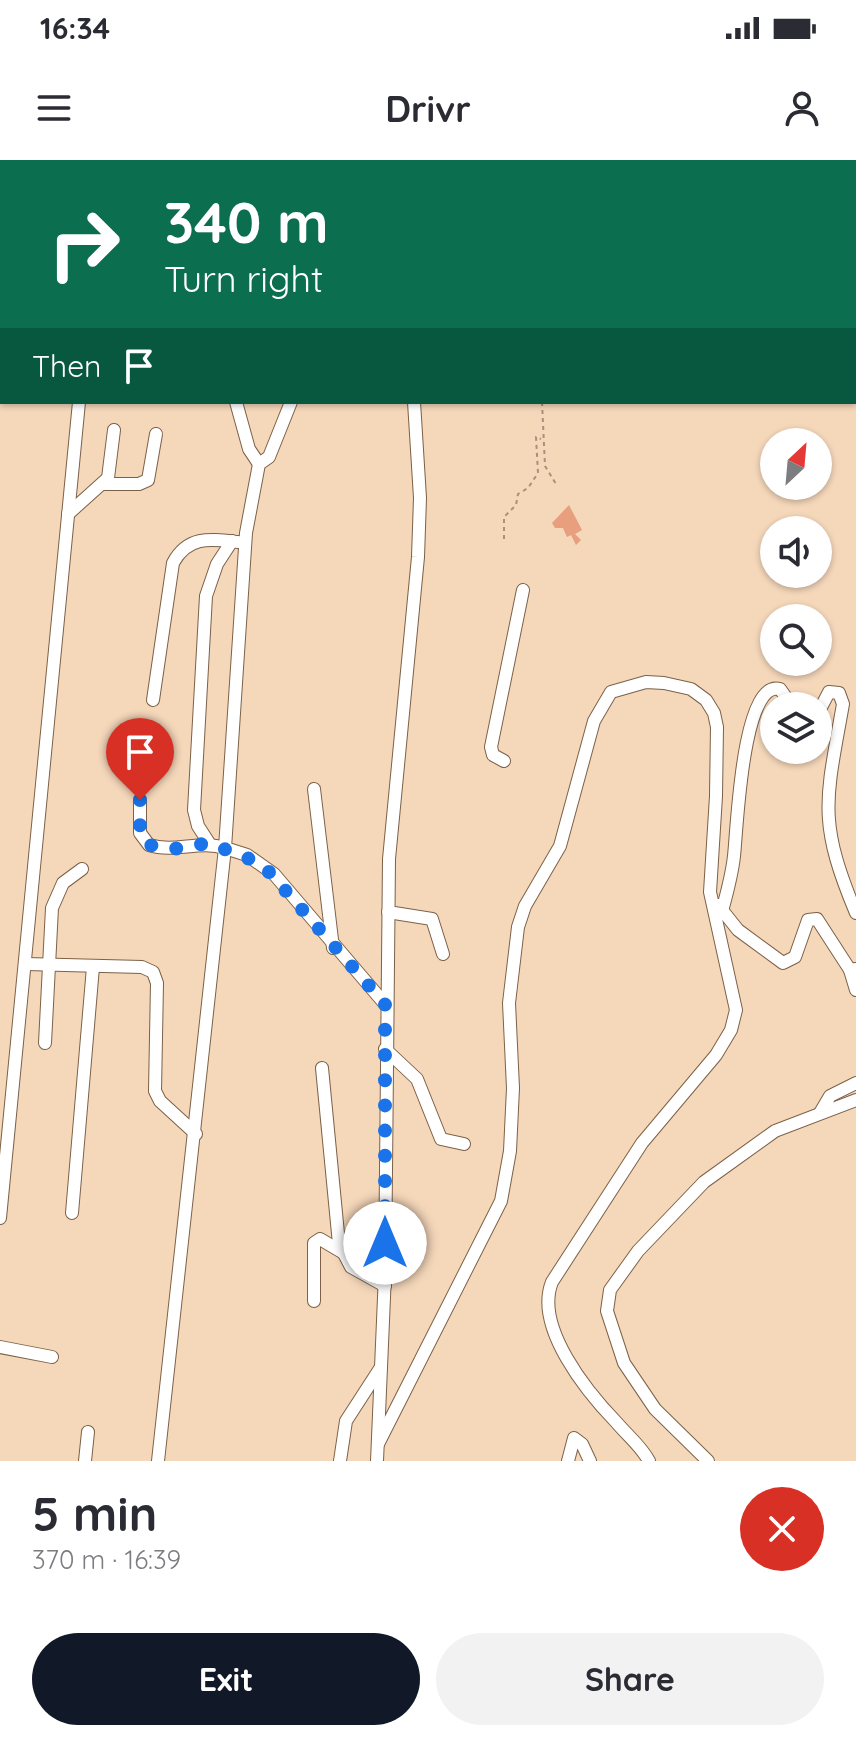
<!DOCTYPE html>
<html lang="en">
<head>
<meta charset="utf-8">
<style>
  body { margin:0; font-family:Quicksand,sans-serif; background:#f2f2f3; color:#2b2b33; height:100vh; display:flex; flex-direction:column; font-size:30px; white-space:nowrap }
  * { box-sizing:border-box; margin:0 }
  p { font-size:26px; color:#7c7c81 }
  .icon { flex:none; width:44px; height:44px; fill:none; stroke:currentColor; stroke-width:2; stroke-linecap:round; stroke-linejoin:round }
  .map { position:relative; height:1301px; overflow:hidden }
  .drawer { display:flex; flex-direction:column; background:#fff; flex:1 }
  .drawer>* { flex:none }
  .top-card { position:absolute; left:0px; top:0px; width:856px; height:244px; box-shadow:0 2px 6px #0004; background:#0b6e4f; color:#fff; overflow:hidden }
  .needle { width:52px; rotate:26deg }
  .tools { position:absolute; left:760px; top:268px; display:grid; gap:16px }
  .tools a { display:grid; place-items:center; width:72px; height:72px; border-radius:50%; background:#fff; box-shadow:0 2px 6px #0004; font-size:40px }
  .pin { position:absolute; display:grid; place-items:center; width:68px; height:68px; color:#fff; margin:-82px -34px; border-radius:50% 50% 50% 0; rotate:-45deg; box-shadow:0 0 8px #0007 }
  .pin .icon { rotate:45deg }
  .me { position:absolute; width:88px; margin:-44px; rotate:0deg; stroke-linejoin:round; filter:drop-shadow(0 0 6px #0008) }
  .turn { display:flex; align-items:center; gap:28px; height:168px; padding:0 32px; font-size:36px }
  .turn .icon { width:104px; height:104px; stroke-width:2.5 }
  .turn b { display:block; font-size:56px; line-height:68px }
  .then { display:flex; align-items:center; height:76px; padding:0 32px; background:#0003; gap:16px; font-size:30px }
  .round { display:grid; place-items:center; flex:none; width:84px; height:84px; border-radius:42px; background:#f2f2f3 }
  .head { display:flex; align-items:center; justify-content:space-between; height:136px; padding:0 32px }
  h1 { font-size:48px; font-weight:700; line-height:60px }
  .cta { display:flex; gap:16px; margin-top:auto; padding:16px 32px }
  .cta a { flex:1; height:92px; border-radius:48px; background:#111827; color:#fff; font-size:32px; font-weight:700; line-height:92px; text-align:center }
  .cta a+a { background:#f2f2f3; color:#2b2b33 }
  .status { display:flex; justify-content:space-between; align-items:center; height:56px; padding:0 40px; background:#fff; direction:ltr }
  .status svg { height:22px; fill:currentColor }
  header { display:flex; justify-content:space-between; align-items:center; height:104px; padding:0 32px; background:#fff; font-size:36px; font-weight:700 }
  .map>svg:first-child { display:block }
  .building { fill:#e79f7e }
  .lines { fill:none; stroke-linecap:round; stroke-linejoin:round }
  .minor-casing { stroke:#7c6148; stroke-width:14 }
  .path { stroke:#a8917b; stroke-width:2; stroke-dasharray:4 4; stroke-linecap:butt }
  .minor { stroke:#fff; stroke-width:12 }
  .route { stroke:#1a73e8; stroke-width:14; stroke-dasharray:0 25.2 }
</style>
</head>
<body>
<div class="status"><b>16:34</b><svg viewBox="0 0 49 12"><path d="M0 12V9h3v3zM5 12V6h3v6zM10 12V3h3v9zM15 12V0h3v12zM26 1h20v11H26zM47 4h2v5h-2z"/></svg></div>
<header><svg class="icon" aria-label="menu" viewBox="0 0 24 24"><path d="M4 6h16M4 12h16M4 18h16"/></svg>Drivr<svg class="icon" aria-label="person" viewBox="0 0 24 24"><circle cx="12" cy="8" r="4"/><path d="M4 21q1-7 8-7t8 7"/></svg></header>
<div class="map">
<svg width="856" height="1301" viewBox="0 0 856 1301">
  <rect width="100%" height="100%" fill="#f5d7ba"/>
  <polygon class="building" points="569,345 582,370 575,374 581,380 576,385 571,375 567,377 563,368 555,368 552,363"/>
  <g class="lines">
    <defs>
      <g id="minor">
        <polyline points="175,0 175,2"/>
        <polyline points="108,2 108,0"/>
        <polyline points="0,190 2,190"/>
        <polyline points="236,242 249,289 259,304"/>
        <polyline points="291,242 269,297 259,304 246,373 225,688 247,695 274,714 385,844"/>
        <polyline points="105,324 139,324 148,320 156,274"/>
        <polyline points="68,354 108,318 114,270"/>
        <path d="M153 540 173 403C188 375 211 379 238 382"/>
        <path d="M818 553 829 532 839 533 843 544C826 640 817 660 856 753"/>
        <polyline points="504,601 493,595 491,587 523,430"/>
        <polyline points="314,629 333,788"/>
        <path d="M140 640V673L149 685C175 693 199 680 225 688L158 1301"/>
        <polyline points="209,683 198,666 194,650 206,436 217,404 232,381"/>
        <polyline points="718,745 738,770 783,803 795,797 808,760 817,759 850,810 856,809"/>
        <path d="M722 751C727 733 732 715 734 696 737 670 742 519 780 529L792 546"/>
        <polyline points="388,752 432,759 443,794"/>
        <polyline points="26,804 142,807 153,812 157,823 155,931 160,941 196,974"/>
        <polyline points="850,810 856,830"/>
        <polyline points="45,883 52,748 63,723 82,709"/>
        <polyline points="385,889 417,919 441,979 464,984"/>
        <polyline points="322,908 339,1084 351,1107 385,1126"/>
        <polyline points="820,953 830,936 856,923"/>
        <polyline points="72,1053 93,807"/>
        <polyline points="0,1058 79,242"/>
        <polyline points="314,1141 314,1083 320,1079 342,1092"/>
        <polyline points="0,1187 52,1197"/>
        <path d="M378 1284 501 1041 510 991 513 928 509 843 518 767 525 746 560 686 594 561 611 532 646 522 664 523 691 529 706 540 714 553 717 567 716 636 710 732 736 850 731 870 716 895 642 983 552 1122C534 1167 587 1232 617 1263 628 1276 641 1286 649 1301"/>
        <polyline points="85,1301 88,1272"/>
        <polyline points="340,1301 346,1261 381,1207"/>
        <polyline points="377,1301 385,1114 389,699 418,397 420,338 414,242"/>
        <polyline points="568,1301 574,1278 582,1284 590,1301"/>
        <polyline points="708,1301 655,1249 624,1203 607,1151 610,1130 638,1091 704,1022 775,971 856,940"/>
      </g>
    </defs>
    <use href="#minor" class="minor-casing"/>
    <g class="path">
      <polyline points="730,2 731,0"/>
      <polyline points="542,242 545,306 556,324"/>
      <polyline points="504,379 504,357 516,345 518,334 528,328 538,313 536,277 541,279"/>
    </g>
    <use href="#minor" class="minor"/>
  </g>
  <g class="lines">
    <polyline class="route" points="140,640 140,673 149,685 173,689 209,683 262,704 385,844 385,1083"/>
  </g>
</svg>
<div class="tools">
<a><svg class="needle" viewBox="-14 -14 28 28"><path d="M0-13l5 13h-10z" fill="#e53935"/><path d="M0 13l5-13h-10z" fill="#7c7c81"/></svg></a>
<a><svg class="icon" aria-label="sound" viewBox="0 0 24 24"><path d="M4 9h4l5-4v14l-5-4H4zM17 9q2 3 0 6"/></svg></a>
<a><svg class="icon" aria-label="search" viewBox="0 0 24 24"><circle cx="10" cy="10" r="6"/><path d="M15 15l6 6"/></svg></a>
<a><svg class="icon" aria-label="layers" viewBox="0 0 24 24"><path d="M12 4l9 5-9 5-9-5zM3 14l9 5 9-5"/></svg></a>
</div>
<div class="pin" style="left:140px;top:640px;background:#d93025"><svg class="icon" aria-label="arrive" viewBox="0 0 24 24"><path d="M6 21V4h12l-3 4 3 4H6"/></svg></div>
<svg class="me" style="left:385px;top:1083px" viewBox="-20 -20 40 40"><circle r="19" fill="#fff"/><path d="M0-13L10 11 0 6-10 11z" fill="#1a73e8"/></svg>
<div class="top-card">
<div class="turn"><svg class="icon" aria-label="right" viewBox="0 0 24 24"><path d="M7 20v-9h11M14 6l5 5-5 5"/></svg><div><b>340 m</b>Turn right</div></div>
<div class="then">Then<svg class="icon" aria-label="arrive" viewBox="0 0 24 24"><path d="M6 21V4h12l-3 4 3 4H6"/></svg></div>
</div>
</div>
<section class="drawer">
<div class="head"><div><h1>5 min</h1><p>370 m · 16:39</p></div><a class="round" style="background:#d93025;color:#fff"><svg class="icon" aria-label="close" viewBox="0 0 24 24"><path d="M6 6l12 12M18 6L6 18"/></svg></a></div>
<div class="cta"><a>Exit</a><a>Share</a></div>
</section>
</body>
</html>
